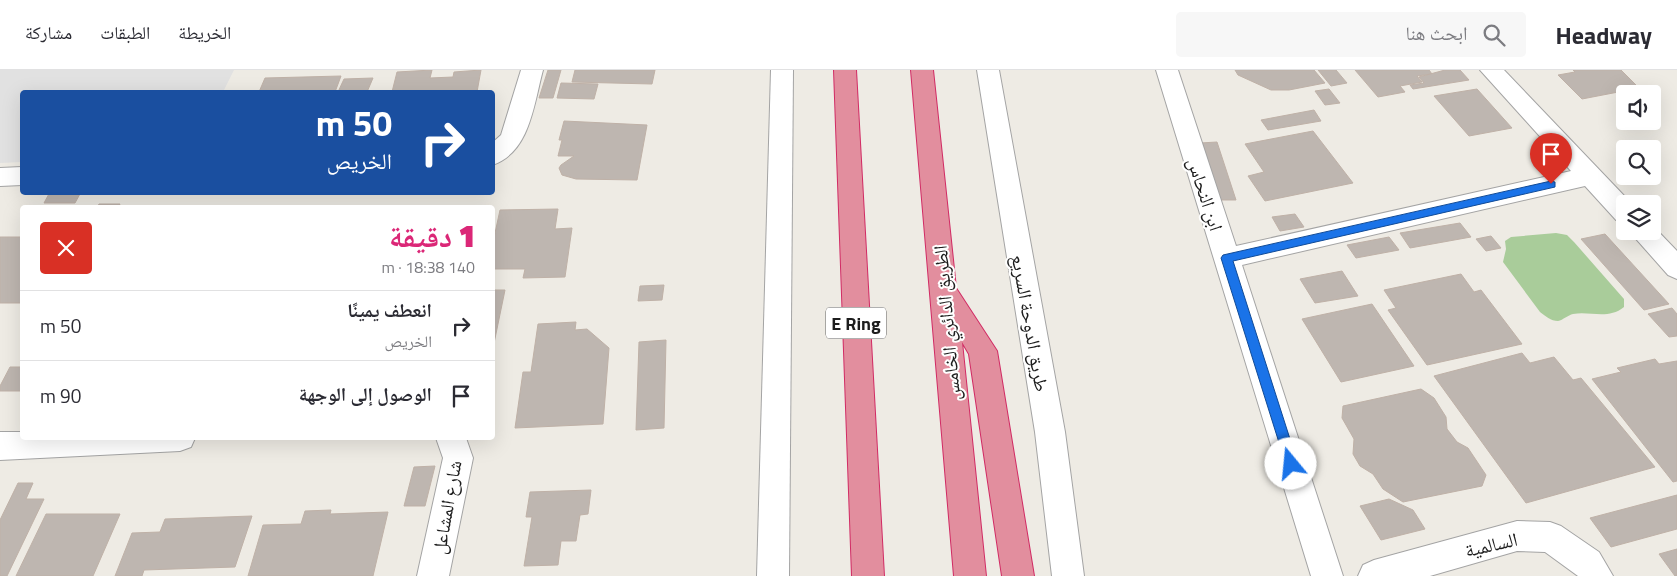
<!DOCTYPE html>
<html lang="ar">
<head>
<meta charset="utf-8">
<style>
  body { margin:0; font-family:"Titillium Web","Noto Naskh Arabic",sans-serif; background:#f7f7f7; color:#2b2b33; direction:rtl; height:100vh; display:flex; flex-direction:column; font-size:19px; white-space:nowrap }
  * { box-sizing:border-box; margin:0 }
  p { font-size:16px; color:#7c7c81 }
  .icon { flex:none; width:28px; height:28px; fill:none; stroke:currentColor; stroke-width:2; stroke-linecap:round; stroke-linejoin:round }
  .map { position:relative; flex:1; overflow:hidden; direction:ltr }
  .sheet { position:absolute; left:20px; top:135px; width:475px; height:235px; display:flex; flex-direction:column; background:#fff; border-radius:5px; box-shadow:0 5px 20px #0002; direction:rtl }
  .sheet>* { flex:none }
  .banner { position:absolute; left:20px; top:20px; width:475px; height:105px; border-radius:5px; box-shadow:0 5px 20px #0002; direction:rtl; background:#1a4fa0; color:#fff; overflow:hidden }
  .buttons { position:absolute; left:1616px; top:15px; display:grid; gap:10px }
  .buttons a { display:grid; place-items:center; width:45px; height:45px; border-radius:5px; background:#fff; box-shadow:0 5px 20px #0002; font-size:25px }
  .pin { position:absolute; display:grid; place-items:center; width:42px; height:42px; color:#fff; margin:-51px -21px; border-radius:50% 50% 50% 0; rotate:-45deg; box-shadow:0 0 5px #0007 }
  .pin .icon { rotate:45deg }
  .me { position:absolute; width:55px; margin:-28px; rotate:343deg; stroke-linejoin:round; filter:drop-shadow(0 0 4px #0008) }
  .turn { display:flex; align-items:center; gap:18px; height:105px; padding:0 20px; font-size:22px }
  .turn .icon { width:65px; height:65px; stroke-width:2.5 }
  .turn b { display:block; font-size:35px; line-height:42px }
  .round { display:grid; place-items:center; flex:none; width:52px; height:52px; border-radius:5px; background:#f7f7f7 }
  .summary { display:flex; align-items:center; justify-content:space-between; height:85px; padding:0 20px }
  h1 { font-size:30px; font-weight:800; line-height:38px; color:#db2777 }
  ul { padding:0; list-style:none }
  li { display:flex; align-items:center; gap:15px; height:70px; padding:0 20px; border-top:1px solid #e1e1e2 }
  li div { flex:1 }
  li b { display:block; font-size:19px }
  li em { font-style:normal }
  header { display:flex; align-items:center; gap:30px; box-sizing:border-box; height:70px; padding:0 25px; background:#fff; border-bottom:1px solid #e1e1e2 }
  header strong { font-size:24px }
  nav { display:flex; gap:28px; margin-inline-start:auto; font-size:18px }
  .search { width:350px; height:45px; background:#f7f7f7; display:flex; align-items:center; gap:12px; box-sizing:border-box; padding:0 18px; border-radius:5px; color:#7c7c81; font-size:19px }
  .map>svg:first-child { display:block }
  .forest { fill:#a9cc9a }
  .parking { fill:#e1e1e1 }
  .building { fill:#beb6b0; stroke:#bfb1a7 }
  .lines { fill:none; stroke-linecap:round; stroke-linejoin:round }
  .minor-casing { stroke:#a4a4a4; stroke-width:2 }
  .highway-casing { stroke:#d12b64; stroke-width:2 }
  .minor { fill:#fff; fill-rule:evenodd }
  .highway { fill:#e28e9e; fill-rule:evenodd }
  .route { fill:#1a73e8; stroke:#114b97 }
  .labels { text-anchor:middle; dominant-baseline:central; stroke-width:4; stroke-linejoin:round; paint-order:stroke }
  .shield { fill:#fff; stroke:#616161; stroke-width:1 }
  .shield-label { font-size:18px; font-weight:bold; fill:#1d1d1d }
  .street-label { font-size:19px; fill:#1d1d1d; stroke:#fff }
</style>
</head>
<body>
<header>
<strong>Headway</strong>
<div class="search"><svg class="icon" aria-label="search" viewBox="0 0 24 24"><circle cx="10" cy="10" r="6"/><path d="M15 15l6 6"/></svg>ابحث هنا</div>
<nav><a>الخريطة</a><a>الطبقات</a><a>مشاركة</a></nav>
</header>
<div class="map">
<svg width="1677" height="506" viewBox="0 0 1677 506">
  <rect width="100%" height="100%" fill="#eeebe4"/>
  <path class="forest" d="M1556 163 1567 165 1574 172 1624 229V237C1608 250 1591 241 1573 244 1568 245 1563 250 1558 251 1551 251 1545 246 1540 242L1503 192 1506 179 1505 171 1511 167Z"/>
  <polygon class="parking" points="0,0 234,0 223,22 22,22 22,92 0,93"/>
  <g class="building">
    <polygon points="432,0 430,8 453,7 454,2 481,0 477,22 392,22 397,2"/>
    <polygon points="548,0 561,0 553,28 539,28"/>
    <polygon points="575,0 655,0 652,14 572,12"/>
    <polygon points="1235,0 1314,0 1325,13 1289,20 1271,20 1238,5"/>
    <polygon points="1318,0 1336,0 1347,13 1331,16"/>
    <polygon points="1355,0 1429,0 1432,4 1417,6 1422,12 1400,16 1405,22 1378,27"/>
    <polygon points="1445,0 1460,0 1469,10 1413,19 1410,15 1424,13 1419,7"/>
    <polygon points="1573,0 1621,0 1639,18 1582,29 1558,5 1575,2"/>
    <polygon points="341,6 335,22 259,22 265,8"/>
    <polygon points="373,8 367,22 338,22 344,9"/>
    <polygon points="561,13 598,14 594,29 557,28"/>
    <polygon points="1329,19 1340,33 1325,35 1315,21"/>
    <polygon points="1477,19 1512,58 1469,66 1434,26"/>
    <polygon points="1314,40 1321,51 1268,60 1261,50"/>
    <polygon points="564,51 647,55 637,110 576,109 562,105 559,98 561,95 574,86 558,86 562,70 559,70"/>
    <polygon points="1313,61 1353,113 1265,131 1248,106 1264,102 1245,74"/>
    <polygon points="1217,72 1236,130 1218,130 1200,73"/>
    <polygon points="50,122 81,122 75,133 44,133"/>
    <polygon points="99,134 120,134 118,138 97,138"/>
    <polygon points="558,139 555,159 572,158 565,207 523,208 525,199 492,199 492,177 500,140"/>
    <polygon points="1295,144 1304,157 1280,161 1272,147"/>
    <polygon points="1460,153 1471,167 1410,178 1400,163"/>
    <polygon points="1605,164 1669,234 1644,240 1581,169"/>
    <polygon points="1491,166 1501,178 1486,181 1476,169"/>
    <rect x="0" y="167" width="22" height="66"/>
    <polygon points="1389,167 1399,180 1356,188 1347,175"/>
    <polygon points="1342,201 1358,226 1315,233 1300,209"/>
    <polygon points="1461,204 1474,222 1481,220 1522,274 1427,295 1388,240 1396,238 1384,220"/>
    <polygon points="664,215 662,230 638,231 640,216"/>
    <polygon points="492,220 505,220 492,283"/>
    <polygon points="1372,234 1414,296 1341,312 1302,249"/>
    <polygon points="1672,238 1677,244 1677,266 1669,267 1648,244"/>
    <polygon points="576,252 575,260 587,259 609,278 603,354 515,358 523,302 531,302 538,254"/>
    <polygon points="666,270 664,358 636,360 639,272"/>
    <polygon points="1522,283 1530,293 1554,287 1573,310 1581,308 1655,397 1526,433 1434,306"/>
    <polygon points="1655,289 1659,294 1677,291 1677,411 1673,412 1592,309 1621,302 1617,298"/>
    <polygon points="10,297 22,297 22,321 0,321 0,316"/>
    <polygon points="1421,319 1434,328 1446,347 1447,359 1457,372 1468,378 1486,405 1482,416 1403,432 1383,419 1373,404 1360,396 1353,384 1354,369 1342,348 1343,336"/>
    <polygon points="435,396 425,436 404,436 414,397"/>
    <polygon points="18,413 33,413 26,429 44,429 7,506 0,506 0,450"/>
    <polygon points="591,420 588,444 580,445 576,471 561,471 558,495 524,496 532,447 526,447 530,422"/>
    <polygon points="1677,425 1677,459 1611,477 1590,448"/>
    <polygon points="1389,429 1413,440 1425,459 1381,470 1360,436"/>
    <polygon points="331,440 330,444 388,442 373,506 248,506 263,455 301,454 305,441"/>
    <polygon points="46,444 120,444 93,506 16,506"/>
    <polygon points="252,446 235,497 144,500 142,506 115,506 132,463 160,462 165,449"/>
    <polygon points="1677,479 1677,506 1675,506 1659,484"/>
  </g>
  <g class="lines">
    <defs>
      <g id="minor">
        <path d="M521 0H543C534 33 530 83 492 95V73L501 65Z"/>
        <polygon points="771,0 793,0 789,506 757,506"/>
        <polygon points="977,0 999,0 1065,362 1084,506 1052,506 1035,362"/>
        <polygon points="1156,0 1178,0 1236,176 1571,101 1480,0 1504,0 1632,134 1625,134 1625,153 1616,150 1585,116 1242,195 1343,506 1311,506"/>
        <polygon points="22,97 22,115 0,116 0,98"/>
        <polygon points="1652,155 1677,181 1677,209 1668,205 1629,161 1652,161"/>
        <polygon points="0,362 22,362 22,368 195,368 191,377 180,381 0,390"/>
        <polygon points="436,368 466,368 473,388 449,506 417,506 443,388"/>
        <polygon points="1517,451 1550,452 1561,456 1599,482 1613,506 1578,506 1545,482 1517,481 1430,506 1358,506 1363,495 1374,490"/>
      </g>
      <g id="highway">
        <polygon points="834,0 856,0 884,506 852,506"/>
        <polygon points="911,0 933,0 956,218 997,281 1034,506 1002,506 969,284 962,272 986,506 954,506"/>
      </g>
    </defs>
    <use href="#minor" class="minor-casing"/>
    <use href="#highway" class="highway-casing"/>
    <use href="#minor" class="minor"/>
    <use href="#highway" class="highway"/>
  </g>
  <polygon class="route" points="1551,111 1555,112 1555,117 1233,191 1298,394 1291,399 1287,398 1221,188 1223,185"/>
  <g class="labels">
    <rect class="shield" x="826" y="237.5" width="60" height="31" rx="4"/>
    <g class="shield-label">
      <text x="856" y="253">E Ring</text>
    </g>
    <g class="street-label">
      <text transform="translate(1206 124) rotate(72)">ابن النحاس</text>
      <text transform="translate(946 253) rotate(-95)">الطريق الدائري الخامس</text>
      <text transform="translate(1031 253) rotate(80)">طريق الدوحة السريع</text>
      <text transform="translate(446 437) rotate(-80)">شارع المشاعل</text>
      <text transform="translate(1491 474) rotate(-13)">السالمية</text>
    </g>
  </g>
</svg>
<div class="buttons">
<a><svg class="icon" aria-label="sound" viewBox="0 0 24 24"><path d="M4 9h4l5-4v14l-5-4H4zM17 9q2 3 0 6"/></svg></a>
<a><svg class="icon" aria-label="search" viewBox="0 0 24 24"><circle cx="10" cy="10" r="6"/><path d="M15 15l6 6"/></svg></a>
<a><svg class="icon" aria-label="layers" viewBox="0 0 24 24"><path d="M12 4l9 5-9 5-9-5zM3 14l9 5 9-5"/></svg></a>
</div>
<div class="pin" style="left:1551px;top:114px;background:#d93025"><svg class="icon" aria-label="arrive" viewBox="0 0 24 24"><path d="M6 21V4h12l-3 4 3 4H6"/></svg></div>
<svg class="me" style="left:1291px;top:394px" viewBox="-20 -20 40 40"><circle r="19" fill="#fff"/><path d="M0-13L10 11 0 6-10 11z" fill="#1a73e8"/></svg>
<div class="banner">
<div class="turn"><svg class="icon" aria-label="right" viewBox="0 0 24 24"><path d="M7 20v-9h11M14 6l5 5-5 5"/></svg><div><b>50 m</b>الخريص</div></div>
</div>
<section class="sheet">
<div class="summary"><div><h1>1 دقيقة</h1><p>140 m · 18:38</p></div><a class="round" style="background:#d93025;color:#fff"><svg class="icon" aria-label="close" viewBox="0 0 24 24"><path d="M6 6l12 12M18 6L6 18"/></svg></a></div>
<ul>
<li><svg class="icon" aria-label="right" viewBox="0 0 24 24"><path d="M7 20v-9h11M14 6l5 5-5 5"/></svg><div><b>انعطف يمينًا</b><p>الخريص</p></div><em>50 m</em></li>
<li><svg class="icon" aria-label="arrive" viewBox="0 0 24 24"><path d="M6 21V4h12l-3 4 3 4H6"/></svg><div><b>الوصول إلى الوجهة</b></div><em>90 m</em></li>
</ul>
</section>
</div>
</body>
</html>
